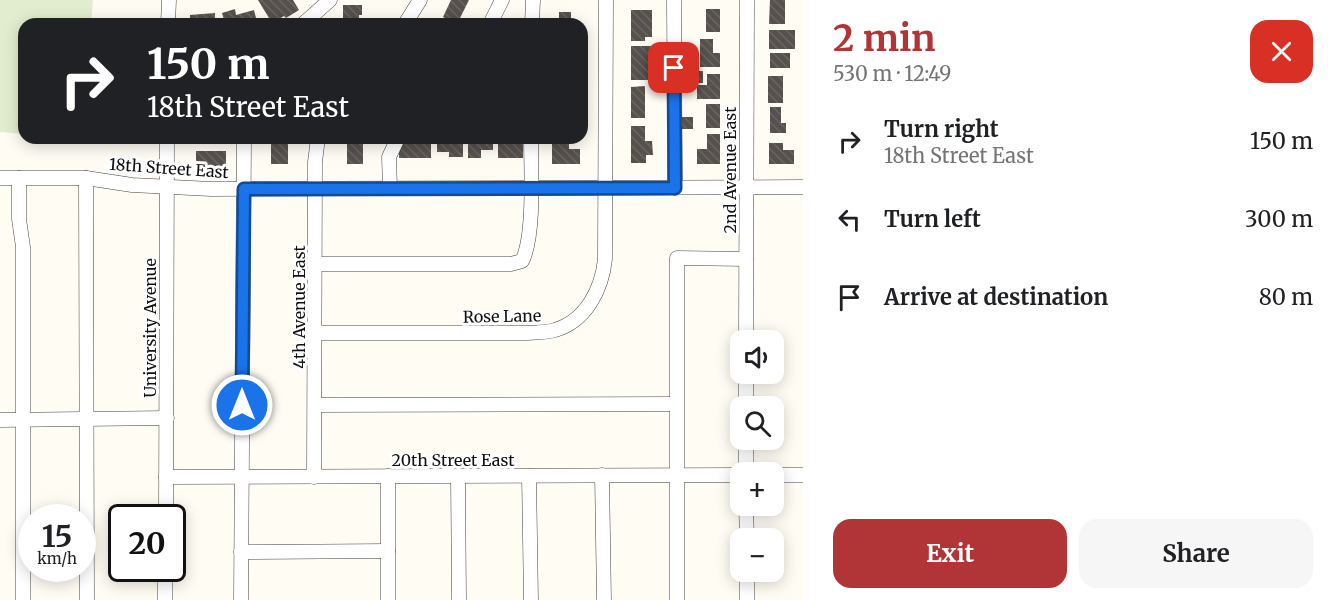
<!DOCTYPE html>
<html lang="en">
<head>
<meta charset="utf-8">
<style>
  body { margin:0; font-family:Merriweather,serif; background:#f6f6f6; color:#202124; height:100vh; display:flex; flex-direction:column; font-size:22px; white-space:nowrap }
  * { box-sizing:border-box; margin:0 }
  p { font-size:20px; color:#757577 }
  .icon { flex:none; width:33px; height:33px; fill:none; stroke:currentColor; stroke-width:2; stroke-linecap:round; stroke-linejoin:round }
  .map { position:relative; flex:1; overflow:hidden }
  .panel { display:flex; flex-direction:column; background:#fff; width:540px }
  .panel>* { flex:none }
  .hud { position:absolute; left:18px; top:18px; width:570px; height:126px; border-radius:18px; box-shadow:0 3px 15px #0003; background:#202124; color:#fff; overflow:hidden }
  .fabs { position:absolute; left:730px; top:330px; display:grid; gap:12px }
  .fabs a { display:grid; place-items:center; width:54px; height:54px; border-radius:12px; background:#fff; box-shadow:0 3px 15px #0003; font-size:30px }
  .speed { position:absolute; left:18px; top:504px; display:flex; gap:12px; font-size:30px; font-weight:700; text-align:center }
  .speed>* { display:grid; place-content:center; width:78px; height:78px; border-radius:50%; background:#fff; box-shadow:0 3px 15px #0003; line-height:1 }
  .speed small { font-size:15px; font-weight:400 }
  .speed .limit { border:3px solid #111; border-radius:9px; background:#fff; color:#111 }
  .pin { position:absolute; display:grid; place-items:center; width:51px; height:51px; color:#fff; margin:-26px; border-radius:12px; box-shadow:0 3px 9px #0006 }
  .me { position:absolute; width:66px; margin:-33px; rotate:0deg; stroke-linejoin:round; filter:drop-shadow(0 0 4px #0008) }
  .turn { display:flex; align-items:center; gap:21px; height:126px; padding:0 30px; font-size:27px }
  .turn .icon { width:78px; height:78px; stroke-width:2.5 }
  .turn b { display:block; font-size:42px; line-height:51px }
  .round { display:grid; place-items:center; flex:none; width:63px; height:63px; border-radius:18px; background:#f6f6f6 }
  .headline { display:flex; align-items:center; justify-content:space-between; height:102px; padding:0 30px }
  h1 { font-size:36px; font-weight:700; line-height:45px; color:#b13537 }
  .primary-button { display:flex; gap:12px; margin-top:auto; padding:12px 30px }
  .primary-button a { flex:1; height:69px; border-radius:18px; background:#b13537; color:#fff; font-size:24px; font-weight:700; line-height:69px; text-align:center }
  .primary-button a+a { background:#f6f6f6; color:#202124 }
  ul { padding:0; list-style:none }
  li { display:flex; align-items:center; gap:18px; height:78px; padding:0 30px }
  li div { flex:1 }
  li b { display:block; font-size:22px }
  li em { font-style:normal }
  main { display:flex; flex:1; min-height:0 }
  .map>svg:first-child { display:block }
  .pitch { fill:#e2edd0 }
  .building { fill:url(#building-back-hatch) }
  .lines { fill:none; stroke-linecap:round; stroke-linejoin:round }
  .minor-casing { stroke:#424242; stroke-width:15 }
  .minor { stroke:#fff; stroke-width:14 }
  .route-casing { stroke:#114b97; stroke-width:15 }
  .route { stroke:#1a73e8; stroke-width:10 }
  .labels { text-anchor:middle; dominant-baseline:central; stroke-width:6; stroke-linejoin:round; paint-order:stroke }
  .street-label { font-size:16px; fill:#0f0f0f; stroke:#fff }
</style>
</head>
<body>
<main>
<div class="map">
<svg width="803" height="600" viewBox="0 0 803 600">
  <defs>
    <pattern id="building-back-hatch" width="6" height="6" patternUnits="userSpaceOnUse" patternTransform="scale(1.5)"><rect width="6" height="6" fill="#57514d"/><path d="M-1 5l2 2M0 0l6 6M5-1l2 2" fill="none" stroke="#6a6562"/></pattern>
  </defs>
  <rect width="100%" height="100%" fill="#fefcf3"/>
  <polygon class="pitch" points="0,0 93,0 91,24 24,24 24,134 0,132"/>
  <g class="building">
    <polygon points="258,0 293,0 299,10 286,18 284,16 272,23"/>
    <polygon points="451,0 469,0 457,24 443,17"/>
    <polygon points="770,0 785,0 785,24 769,24"/>
    <polygon points="343,5 362,5 362,15 359,15 359,24 343,24"/>
    <polygon points="235,9 236,15 254,10 257,22 252,24 225,24 222,13"/>
    <rect x="706" y="9" width="14" height="23"/>
    <polygon points="631,10 652,10 652,37 645,37 645,41 631,41"/>
    <rect x="559" y="12" width="12" height="12"/>
    <polygon points="215,13 215,24 190,24 190,15"/>
    <rect x="769" y="30" width="26" height="19"/>
    <polygon points="700,39 713,39 713,53 720,53 720,67 700,67"/>
    <polygon points="631,46 651,46 649,80 631,80"/>
    <rect x="770" y="53" width="20" height="15"/>
    <rect x="688" y="71" width="15" height="12"/>
    <polygon points="707,74 720,74 720,99 697,99 697,85 707,85"/>
    <rect x="768" y="76" width="15" height="27"/>
    <polygon points="645,86 645,118 631,118 631,87"/>
    <rect x="706" y="104" width="14" height="24"/>
    <polygon points="770,107 781,107 781,123 786,123 786,133 770,133"/>
    <rect x="681" y="117" width="12" height="12"/>
    <polygon points="631,126 645,126 645,141 652,141 653,155 646,155 646,163 631,163"/>
    <polygon points="707,134 720,134 720,164 697,164 697,149 707,149"/>
    <rect x="271" y="138" width="17" height="26"/>
    <rect x="347" y="138" width="16" height="26"/>
    <polygon points="437,138 463,138 463,157 449,157 449,152 437,152"/>
    <polygon points="468,138 493,138 493,150 481,150 481,158 468,158"/>
    <polygon points="552,141 569,141 569,149 580,149 580,164 552,164"/>
    <rect x="399" y="143" width="32" height="15"/>
    <polygon points="769,143 783,143 783,150 794,150 794,164 769,164"/>
    <rect x="498" y="144" width="25" height="14"/>
    <rect x="196" y="151" width="30" height="15"/>
  </g>
  <g class="lines">
    <defs>
      <g id="minor">
        <polyline points="674,0 675,188"/>
        <polyline points="168,24 169,0"/>
        <polyline points="303,24 330,0"/>
        <polyline points="405,24 420,0"/>
        <polyline points="490,24 502,0"/>
        <polyline points="532,24 533,0"/>
        <polyline points="0,178 86,178 132,185 211,189 803,187"/>
        <polyline points="19,178 19,219 23,247 23,600"/>
        <polyline points="86,178 87,600"/>
        <polyline points="390,188 389,157 398,138"/>
        <path d="M316 264H511L522 261C535 236 531 168 531 138"/>
        <path d="M315 333H527C536 332 546 333 555 330 586 321 602 289 605 259L606 0"/>
        <polyline points="746,340 747,0"/>
        <polyline points="315,405 676,404"/>
        <polyline points="746,406 746,374"/>
        <polyline points="0,420 167,418"/>
        <polyline points="746,472 746,440"/>
        <polyline points="602,475 604,600"/>
        <polyline points="774,475 803,475"/>
        <polyline points="388,476 388,600"/>
        <polyline points="458,476 459,600"/>
        <polyline points="529,476 531,600"/>
        <polyline points="166,477 741,475"/>
        <polyline points="314,477 315,162 318,138"/>
        <polyline points="746,506 747,538"/>
        <polyline points="166,518 167,138"/>
        <polyline points="241,552 388,551"/>
        <polyline points="165,568 165,600"/>
        <polyline points="747,572 747,600"/>
        <polyline points="241,600 244,138"/>
        <polyline points="677,600 677,258 746,259"/>
      </g>
    </defs>
    <use href="#minor" class="minor-casing"/>
    <use href="#minor" class="minor"/>
  </g>
  <g class="lines">
    <defs>
      <polyline id="route" points="242,405 244,189 675,188 674,68"/>
    </defs>
    <use href="#route" class="route-casing"/>
    <use href="#route" class="route"/>
  </g>
  <g class="labels">
    <g class="street-label">
      <text transform="translate(169 168) rotate(4)">18th Street East</text>
      <text transform="translate(730 170) rotate(-90)">2nd Avenue East</text>
      <text transform="translate(299 307) rotate(-90)">4th Avenue East</text>
      <text transform="translate(502 316) rotate(-1)">Rose Lane</text>
      <text transform="translate(150 328) rotate(-90)">University Avenue</text>
      <text x="453" y="460">20th Street East</text>
    </g>
  </g>
</svg>
<div class="fabs">
<a><svg class="icon" aria-label="sound" viewBox="0 0 24 24"><path d="M4 9h4l5-4v14l-5-4H4zM17 9q2 3 0 6"/></svg></a>
<a><svg class="icon" aria-label="search" viewBox="0 0 24 24"><circle cx="10" cy="10" r="6"/><path d="M15 15l6 6"/></svg></a>
<a>+</a>
<a>−</a>
</div>
<div class="speed"><div>15<small>km/h</small></div><div class="limit">20</div></div>
<div class="pin" style="left:674px;top:68px;background:#d93025"><svg class="icon" aria-label="arrive" viewBox="0 0 24 24"><path d="M6 21V4h12l-3 4 3 4H6"/></svg></div>
<svg class="me" style="left:242px;top:405px" viewBox="-20 -20 40 40"><circle r="17" fill="#1a73e8" stroke="#fff" stroke-width="3"/><path d="M0-11L8 9 0 5-8 9z" fill="#fff"/></svg>
<div class="hud">
<div class="turn"><svg class="icon" aria-label="right" viewBox="0 0 24 24"><path d="M7 20v-9h11M14 6l5 5-5 5"/></svg><div><b>150 m</b>18th Street East</div></div>
</div>
</div>
<section class="panel">
<div class="headline"><div><h1>2 min</h1><p>530 m · 12:49</p></div><a class="round" style="background:#d93025;color:#fff"><svg class="icon" aria-label="close" viewBox="0 0 24 24"><path d="M6 6l12 12M18 6L6 18"/></svg></a></div>
<ul>
<li><svg class="icon" aria-label="right" viewBox="0 0 24 24"><path d="M7 20v-9h11M14 6l5 5-5 5"/></svg><div><b>Turn right</b><p>18th Street East</p></div><em>150 m</em></li>
<li><svg class="icon" aria-label="left" viewBox="0 0 24 24"><path d="M17 20v-9H6M10 6l-5 5 5 5"/></svg><div><b>Turn left</b></div><em>300 m</em></li>
<li><svg class="icon" aria-label="arrive" viewBox="0 0 24 24"><path d="M6 21V4h12l-3 4 3 4H6"/></svg><div><b>Arrive at destination</b></div><em>80 m</em></li>
</ul>
<div class="primary-button"><a>Exit</a><a>Share</a></div>
</section>
</main>
</body>
</html>
